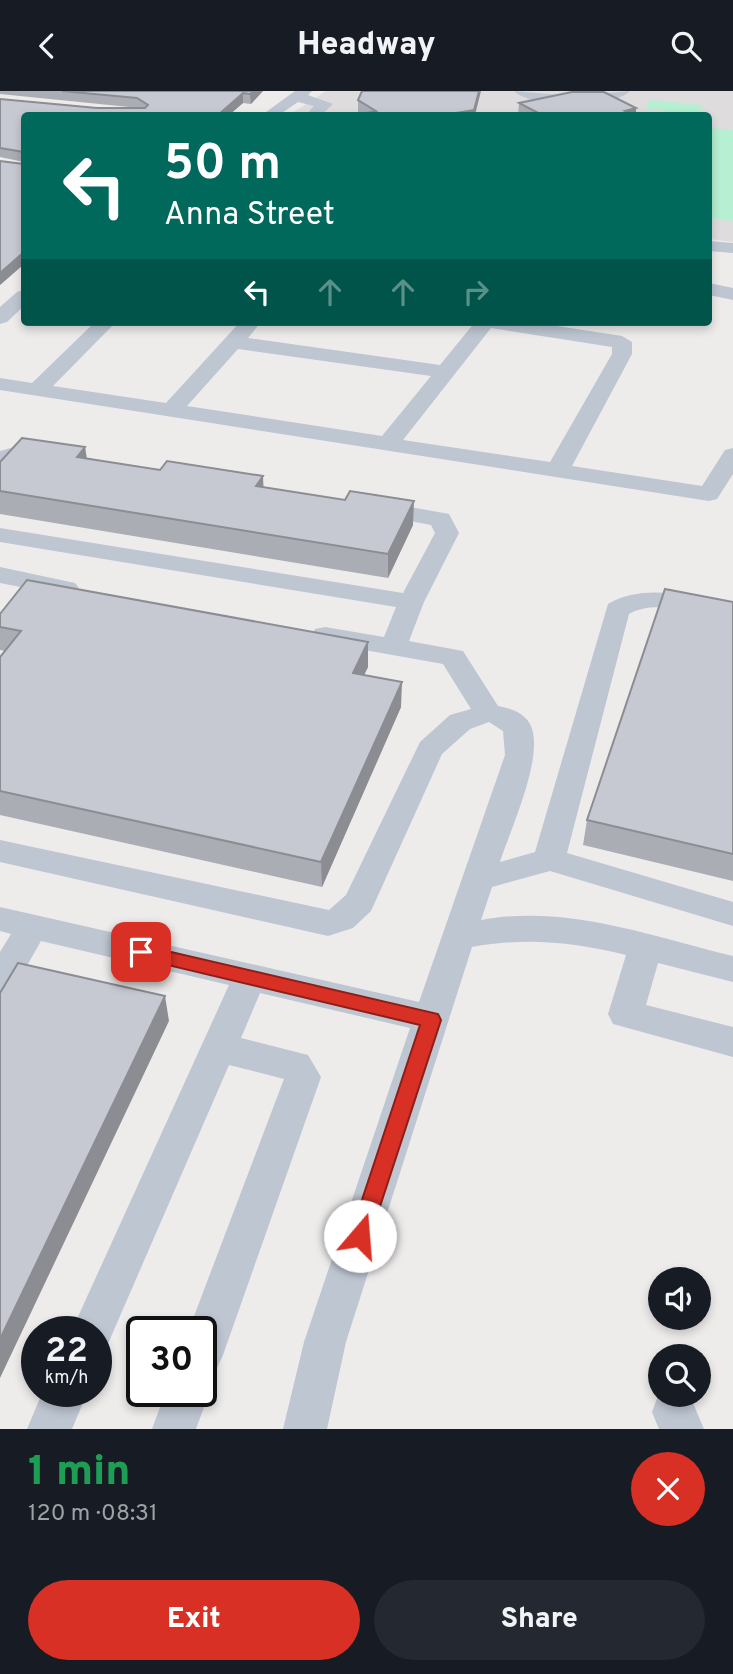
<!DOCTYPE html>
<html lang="en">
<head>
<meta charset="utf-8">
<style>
  body { margin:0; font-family:Overpass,sans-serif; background:#242831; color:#f1f3f6; height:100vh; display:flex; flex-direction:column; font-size:26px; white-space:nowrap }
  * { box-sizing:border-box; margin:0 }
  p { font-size:23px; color:#9ea1a6 }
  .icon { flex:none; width:38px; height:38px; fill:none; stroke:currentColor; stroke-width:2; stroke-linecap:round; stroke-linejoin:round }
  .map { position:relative; height:1338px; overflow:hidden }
  .sheet { display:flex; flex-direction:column; background:#171b24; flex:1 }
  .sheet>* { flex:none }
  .top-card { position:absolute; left:21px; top:21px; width:691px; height:214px; border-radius:7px; box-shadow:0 4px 10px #0003; background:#00695c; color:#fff; overflow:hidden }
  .buttons { position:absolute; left:648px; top:1176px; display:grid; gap:14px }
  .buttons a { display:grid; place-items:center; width:63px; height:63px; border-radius:50%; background:#171b24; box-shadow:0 4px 10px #0003; font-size:35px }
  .speed { position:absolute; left:21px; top:1225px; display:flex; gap:14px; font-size:35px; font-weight:700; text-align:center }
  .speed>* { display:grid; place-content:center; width:91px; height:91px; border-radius:50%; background:#171b24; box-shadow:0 4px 10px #0003; line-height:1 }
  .speed small { font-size:18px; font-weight:400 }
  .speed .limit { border:4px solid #111; border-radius:10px; background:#fff; color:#111 }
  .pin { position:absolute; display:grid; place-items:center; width:60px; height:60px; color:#fff; margin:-30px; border-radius:14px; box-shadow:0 4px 10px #0006 }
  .me { position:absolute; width:77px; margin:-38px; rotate:18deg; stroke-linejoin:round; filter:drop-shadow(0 0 5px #0008) }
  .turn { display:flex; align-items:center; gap:24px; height:147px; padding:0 28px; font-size:32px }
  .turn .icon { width:91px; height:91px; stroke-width:2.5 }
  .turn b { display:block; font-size:49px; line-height:60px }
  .lanes { display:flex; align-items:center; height:66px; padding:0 28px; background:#0003; justify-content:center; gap:35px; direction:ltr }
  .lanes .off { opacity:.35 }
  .round { display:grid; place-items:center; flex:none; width:74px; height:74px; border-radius:37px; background:#242831 }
  .overview { display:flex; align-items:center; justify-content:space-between; height:119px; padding:0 28px }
  h1 { font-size:42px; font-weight:800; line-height:52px; color:#1e9e55 }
  .action { display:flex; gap:14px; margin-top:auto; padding:14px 28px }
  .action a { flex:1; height:80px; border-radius:42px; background:#d93025; color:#fff; font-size:28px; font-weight:800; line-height:80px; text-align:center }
  .action a+a { background:#242831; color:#f1f3f6 }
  header { display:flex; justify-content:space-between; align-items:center; height:91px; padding:0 28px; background:#171b24; font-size:32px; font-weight:800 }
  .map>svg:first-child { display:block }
  .education { fill:#dfdcdd }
  .green { fill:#b6efd1 }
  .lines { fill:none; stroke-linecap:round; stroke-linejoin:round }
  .minor { fill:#bec6d2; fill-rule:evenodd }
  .wall { fill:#abadb5 }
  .shaded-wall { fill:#8b8d93 }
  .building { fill:#c7c9d2; stroke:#8b8d93; stroke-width:2 }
  .route { fill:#d93025; stroke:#8d1f18; stroke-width:2 }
</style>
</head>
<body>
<header><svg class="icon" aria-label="back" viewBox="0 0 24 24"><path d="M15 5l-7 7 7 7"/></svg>Headway<svg class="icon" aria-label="search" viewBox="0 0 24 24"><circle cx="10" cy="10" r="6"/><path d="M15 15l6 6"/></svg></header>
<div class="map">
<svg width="733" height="1338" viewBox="0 0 733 1338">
  <rect width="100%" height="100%" fill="#eeebeb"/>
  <polygon class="education" points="326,0 733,0 733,151 709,148 709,24 289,24"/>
  <g class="green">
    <polygon points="650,9 703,14 700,23 646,18"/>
    <polygon points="709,37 733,39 733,130 709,127"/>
  </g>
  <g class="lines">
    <g class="minor">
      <polygon points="295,0 312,0 308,4 333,13 321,24 306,24 314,15 298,11 279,24 262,24"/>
      <path d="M514 0 572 5 630 0C611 19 533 18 514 0Z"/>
      <polygon points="709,150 733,152 733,162 709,160"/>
      <polygon points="709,192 733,197 733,209 709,204"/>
      <polygon points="24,199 24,215 7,231 0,233 0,216 17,201"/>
      <path d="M95 231H116L53 295 166 312 240 231H261L248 247 440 274 475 231H531L622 245 632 251V263L572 375 702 395 725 359 733 357V383L717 408 709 410 0 299V287L32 292ZM491 237 612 256V263L550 371 403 349ZM238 258 431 285 382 345 187 315Z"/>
      <polygon points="25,353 55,357 58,362 47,369 26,367 0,374 0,360"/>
      <path d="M372 409 449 423 459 442 424 511 409 550 463 560 498 615C510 617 524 622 530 633 546 663 510 739 500 771L535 761 608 513C646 491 692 506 733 514V530C703 524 657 507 629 523L567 762 733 811V835L550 780 492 796 481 829C566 813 651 845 733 865V891L658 872 646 914 733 936V966L613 933 608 923 626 864C574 851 525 846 472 856L346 1251 327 1338H283L304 1251 410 937 260 902 241 947 308 964 321 986 223 1264 216 1279 202 1284 210 1300 196 1338H152L166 1300H201V1241H188L284 988 229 974 107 1255 96 1260V1241H71L229 894 41 850 12 901 0 905V861L11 843 0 840V816L419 911 505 664 503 640 489 631 470 638 442 663 371 820 353 837 328 845 0 771V749L329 819 346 804 420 651 450 624 471 618 443 573 325 552 315 550 312 544 315 538 325 536 384 546 396 516 0 451V437L403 502 435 442 431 434 363 421 360 416 363 411Z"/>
      <polygon points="0,476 75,492 79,497 75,502 66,505 0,492"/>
      <polygon points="43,1300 88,1300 72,1338 27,1338"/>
      <polygon points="662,1304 690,1305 704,1338 659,1338 652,1321 658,1305"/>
    </g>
  </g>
  <g class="wall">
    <polygon points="0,0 265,0 263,0 251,13 243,12 229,24 24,24 24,173 0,194 24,71 0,66 0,8 97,17 139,17 0,3"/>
    <polygon points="358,9 475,24 361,24 358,22"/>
    <polygon points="519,12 636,24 518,24"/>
    <polygon points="85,356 87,367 263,397 413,434 388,487 0,423 0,371"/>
    <polygon points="733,511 733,790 583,754 587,729"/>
    <polygon points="0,523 368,551 368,576 364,584 401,616 322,796 0,724 0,566 5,560 0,559"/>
  </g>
  <g class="shaded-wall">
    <polygon points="254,0 265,0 263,0 251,13 250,3"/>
    <polygon points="479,0 481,0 475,24 444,24"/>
    <polygon points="243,2 243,12 229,24 218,24"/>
    <polygon points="636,17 636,24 625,20"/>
    <polygon points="24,161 24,173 0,194 0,182"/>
    <polygon points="85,356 88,379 77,366"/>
    <polygon points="263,385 264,408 256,395"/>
    <polygon points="414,410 413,434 388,487 388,463"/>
    <polygon points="368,551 368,576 353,607 353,582"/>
    <polygon points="402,591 401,616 322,796 321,771"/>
    <polygon points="165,905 169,930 0,1287 0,1248"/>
  </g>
  <g class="building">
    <polygon points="62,0 254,0 250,3 243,2 218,24 24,24 24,61 0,57 0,8 97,17 145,17 148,14 137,7"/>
    <polygon points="362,0 479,0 474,19 444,24 366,24 363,23 376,20 358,9"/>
    <polygon points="572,1 604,1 636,17 625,20 635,24 542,24 519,12"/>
    <polygon points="24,69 24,161 0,182 0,70 24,73"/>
    <polygon points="22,347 85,356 77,366 160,379 167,370 263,385 256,395 345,409 350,400 414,410 388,463 0,400 0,371"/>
    <polygon points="27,489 368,551 353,582 402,591 321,771 0,700 0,566 21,540 0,536 0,523"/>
    <polygon points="665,498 733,511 733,763 587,729"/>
    <polygon points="18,872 165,905 0,1248 0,902"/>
  </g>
  <polygon class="route" points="141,854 438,923 441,929 368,1152 360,1155 353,1152 350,1145 420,934 134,866 132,861"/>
</svg>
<div class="buttons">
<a><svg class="icon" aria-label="sound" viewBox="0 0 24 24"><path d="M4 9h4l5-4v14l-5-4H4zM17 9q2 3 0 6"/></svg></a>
<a><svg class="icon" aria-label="search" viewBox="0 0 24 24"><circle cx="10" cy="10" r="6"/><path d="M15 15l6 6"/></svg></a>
</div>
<div class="speed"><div>22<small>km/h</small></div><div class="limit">30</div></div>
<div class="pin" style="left:141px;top:861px;background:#d93025"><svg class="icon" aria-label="arrive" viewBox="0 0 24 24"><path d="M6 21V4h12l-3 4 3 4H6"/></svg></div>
<svg class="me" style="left:360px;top:1145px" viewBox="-20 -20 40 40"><circle r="19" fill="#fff"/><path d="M0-13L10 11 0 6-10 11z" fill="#d93025"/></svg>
<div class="top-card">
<div class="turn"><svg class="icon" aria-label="left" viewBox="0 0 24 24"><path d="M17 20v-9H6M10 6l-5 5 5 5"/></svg><div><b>50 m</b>Anna Street</div></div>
<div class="lanes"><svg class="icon" aria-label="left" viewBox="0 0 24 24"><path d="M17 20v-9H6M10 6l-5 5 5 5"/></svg><svg class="icon off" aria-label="ahead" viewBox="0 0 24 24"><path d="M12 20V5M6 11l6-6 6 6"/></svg><svg class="icon off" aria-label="ahead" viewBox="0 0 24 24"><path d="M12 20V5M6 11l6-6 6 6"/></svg><svg class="icon off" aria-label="right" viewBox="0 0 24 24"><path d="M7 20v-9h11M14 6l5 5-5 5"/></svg></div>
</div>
</div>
<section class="sheet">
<div class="overview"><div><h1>1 min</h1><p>120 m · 08:31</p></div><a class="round" style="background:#d93025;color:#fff"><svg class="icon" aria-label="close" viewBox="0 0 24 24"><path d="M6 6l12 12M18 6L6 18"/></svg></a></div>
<div class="action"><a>Exit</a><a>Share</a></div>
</section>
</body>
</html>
